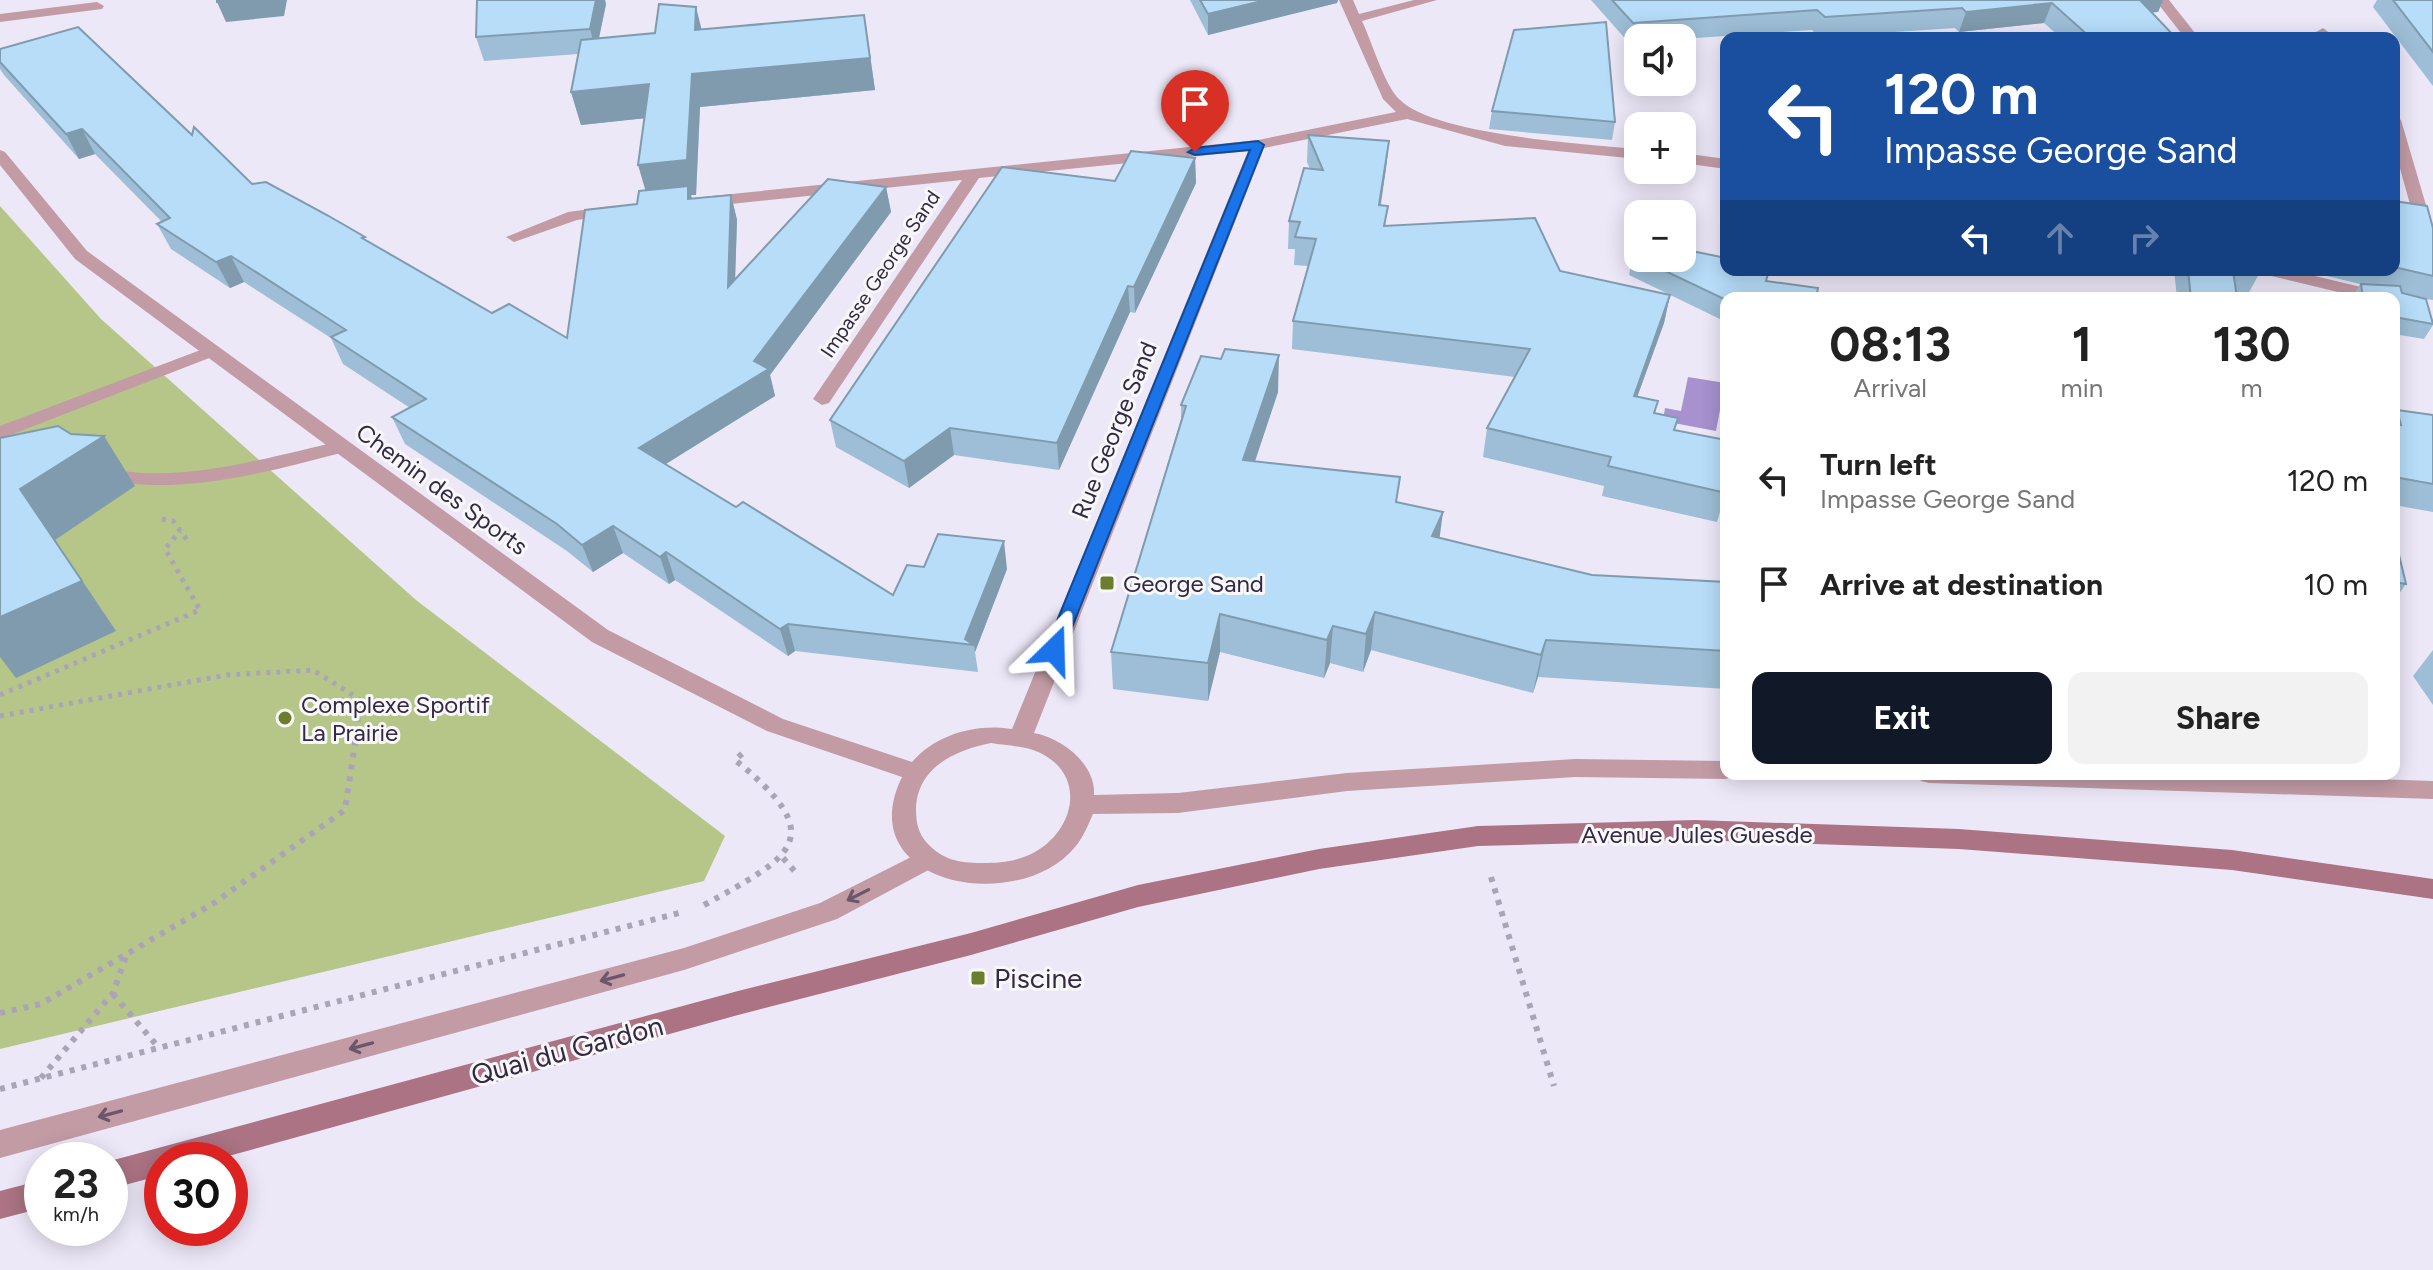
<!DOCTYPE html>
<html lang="en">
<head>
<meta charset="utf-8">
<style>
  body { margin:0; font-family:Figtree,sans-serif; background:#f2f2f2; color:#222; height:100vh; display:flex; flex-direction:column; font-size:30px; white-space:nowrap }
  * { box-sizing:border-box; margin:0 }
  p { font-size:26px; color:#767676 }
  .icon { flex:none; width:44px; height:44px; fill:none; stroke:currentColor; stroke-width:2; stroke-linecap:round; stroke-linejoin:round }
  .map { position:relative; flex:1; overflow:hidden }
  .panel { position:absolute; left:1720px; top:292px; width:680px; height:488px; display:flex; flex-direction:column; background:#fff; border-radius:16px; box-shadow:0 4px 20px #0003 }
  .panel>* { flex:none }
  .guide { position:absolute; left:1720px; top:32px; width:680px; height:244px; border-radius:16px; box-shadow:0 4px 20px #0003; background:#1a4fa0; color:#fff; overflow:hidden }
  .fabs { position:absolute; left:1624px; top:24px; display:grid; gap:16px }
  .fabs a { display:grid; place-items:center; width:72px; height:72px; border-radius:16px; background:#fff; box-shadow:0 4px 20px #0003; font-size:40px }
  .speed { position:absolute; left:24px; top:1142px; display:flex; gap:16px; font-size:40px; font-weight:700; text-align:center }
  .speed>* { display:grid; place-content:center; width:104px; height:104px; border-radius:50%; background:#fff; box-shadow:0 4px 20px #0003; line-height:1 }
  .speed small { font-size:20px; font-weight:400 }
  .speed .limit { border:12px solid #d22; background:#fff; color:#111 }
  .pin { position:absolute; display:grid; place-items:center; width:68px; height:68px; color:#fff; margin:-82px -34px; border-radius:50% 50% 50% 0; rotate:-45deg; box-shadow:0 0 8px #0007 }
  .pin .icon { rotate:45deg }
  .me { position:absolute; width:88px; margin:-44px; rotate:22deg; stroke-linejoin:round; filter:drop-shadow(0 0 6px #0008) }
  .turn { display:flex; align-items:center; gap:28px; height:168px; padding:0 32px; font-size:36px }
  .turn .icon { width:104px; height:104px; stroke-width:2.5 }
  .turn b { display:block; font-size:56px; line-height:68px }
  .lanes { display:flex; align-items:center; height:76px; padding:0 32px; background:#0003; justify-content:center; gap:40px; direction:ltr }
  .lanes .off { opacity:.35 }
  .eta { display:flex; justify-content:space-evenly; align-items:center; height:136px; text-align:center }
  .eta b { font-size:48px; font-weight:700; line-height:56px }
  .button { display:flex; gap:16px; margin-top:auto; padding:16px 32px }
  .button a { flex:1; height:92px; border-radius:16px; background:#111827; color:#fff; font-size:32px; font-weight:700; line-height:92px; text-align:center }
  .button a+a { background:#f2f2f2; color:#222 }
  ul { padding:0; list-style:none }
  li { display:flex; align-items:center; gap:24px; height:104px; padding:0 32px }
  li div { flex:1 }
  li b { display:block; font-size:30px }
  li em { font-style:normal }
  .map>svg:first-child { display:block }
  .green { fill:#b5c688 }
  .water { fill:#a791cf }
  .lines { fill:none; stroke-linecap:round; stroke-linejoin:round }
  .path-far1 { stroke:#aba4b9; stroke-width:5; stroke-dasharray:4 6; stroke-linecap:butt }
  .path { stroke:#aba4b9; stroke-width:6; stroke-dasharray:5 7; stroke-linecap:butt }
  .service { fill:#c29ba5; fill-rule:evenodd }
  .minor { fill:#c29ba5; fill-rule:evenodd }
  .secondary { fill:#ab7383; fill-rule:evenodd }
  .wall { fill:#9dbed6 }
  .shaded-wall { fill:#809bae }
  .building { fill:#b7ddf9; stroke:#809bae; stroke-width:2 }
  .oneway { stroke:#6c566c }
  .route { fill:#1a73e8; stroke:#114b97; stroke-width:2 }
  .poi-dot { fill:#6c7d2d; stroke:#f8f8f8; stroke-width:3 }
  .labels { text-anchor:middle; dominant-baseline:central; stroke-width:6; stroke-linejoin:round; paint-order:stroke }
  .far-street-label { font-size:20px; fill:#332846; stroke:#f8f8f8 }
  .street-label { font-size:24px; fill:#332846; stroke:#f8f8f8 }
  .poi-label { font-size:24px; fill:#332846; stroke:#f8f8f8; text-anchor:start }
  .near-poi-label { font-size:28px; fill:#332846; stroke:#f8f8f8; text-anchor:start }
  .near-street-label { font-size:28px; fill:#332846; stroke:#f8f8f8 }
</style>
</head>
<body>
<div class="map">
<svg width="2433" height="1270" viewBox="0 0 2433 1270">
  <rect width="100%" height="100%" fill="#ede8f8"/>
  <polygon class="green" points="0,206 101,319 416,600 725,836 704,881 0,1049"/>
  <polygon class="water" points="1688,377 1725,383 1716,431 1663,421 1665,408 1681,411"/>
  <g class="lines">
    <g class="path-far1">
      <polyline points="162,519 173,521 187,540"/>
      <polyline points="0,695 200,610 165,549 180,531"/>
      <polyline points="0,716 227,675 313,670 359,699 358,725"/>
    </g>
    <g class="path">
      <polyline points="783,858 799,876"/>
      <polyline points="1491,877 1554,1086"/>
      <path d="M704 905C791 857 832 838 735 760L744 752"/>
      <polyline points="113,994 159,1048"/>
      <polyline points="0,1013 41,1004 214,903 345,810 358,723"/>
      <polyline points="41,1078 113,993 127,954"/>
      <polyline points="0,1089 683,912"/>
    </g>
    <g class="service">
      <polygon points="211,346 217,347 220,351 217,355 0,439 0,426"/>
      <path d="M341 441 348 443 351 447 348 451C273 471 171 499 96 477L93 473 103 467C176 486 269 457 341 441Z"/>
      <polygon points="927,849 936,852 940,859 936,866 837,919 684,970 0,1158 0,1130 684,948 820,903"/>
    </g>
    <g class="minor">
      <path d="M1339 0H1353L1359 14 1414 0H1437L1362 21C1372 42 1384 84 1399 99 1433 135 1586 144 1638 149V159L1505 146 1407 119 1264 148 1034 733C1062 738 1096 764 1094 795L1178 793 1347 773 1575 759 1726 761V774H1736L1734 776 1726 779 1575 777 1347 791 1178 813 1093 814C1088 825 1083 838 1075 847 1019 916 849 885 902 777L767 731 592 642 75 259 0 165V150L5 152 87 251 608 630 783 719 912 762C936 734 977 723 1012 729L1248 151 979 178 829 403 822 405 813 399 962 180 702 207 694 202 702 197 1258 140 1396 112 1383 99ZM991 743C1004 745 1020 746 1033 750 1089 770 1077 833 1029 855 1013 862 999 863 982 863 959 863 943 860 927 843 918 833 916 822 916 809 917 767 956 750 991 743Z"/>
      <polygon points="2155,0 2169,0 2199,38 2185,38"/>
      <polygon points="97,2 104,6 102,9 0,22 0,14"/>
      <polygon points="2323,28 2336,38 2321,38 2316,32"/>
      <polygon points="2394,116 2401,120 2433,229 2433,263 2425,258 2394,147"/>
      <polygon points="1682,153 1726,159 1726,169 1682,163"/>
      <polygon points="612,206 618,208 618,214 577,220 514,242 506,237 568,212"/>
      <polygon points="2261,270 2290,270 2390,294 2393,298 2363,298 2263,274"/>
      <polygon points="1917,774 2222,774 2433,781 2433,799 1929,783 1921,781"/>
    </g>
    <g class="secondary">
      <polygon points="1695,820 1959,829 2232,850 2433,879 2433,899 2232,870 1959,849 1695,840 1478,846 1319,869 1138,907 971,955 738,1015 214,1160 162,1160 162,1175 110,1189 110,1161 738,991 971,933 1138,885 1319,849 1478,826"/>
      <polygon points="42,1180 42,1208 0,1219 0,1191"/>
    </g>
  </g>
  <g class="wall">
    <polygon points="477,0 605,0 606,4 599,38 701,29 869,46 875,90 700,107 696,195 691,195 692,199 731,195 737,220 735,279 886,187 891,212 770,375 775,396 666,464 736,507 893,595 924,567 1007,569 975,652 978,672 795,651 788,656 675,580 669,584 623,553 593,572 567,551 405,444 392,417 410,408 343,364 331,338 244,282 230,288 171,249 157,224 162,222 95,154 79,159 4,75 0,69 0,49 192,135 252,184 367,241 492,313 567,338 645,190 644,118 581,125 571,92 578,54 484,61 476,37"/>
    <polygon points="1190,0 1338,0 1337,3 1208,35"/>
    <polygon points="1591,0 2163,0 2158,12 2152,12 2176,38 2061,38 2044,23 1959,32 1955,28 1819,37 1812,30 1682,39 1638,38 1638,42 1629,43"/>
    <polygon points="2377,0 2433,0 2433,86 2373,7"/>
    <polygon points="1492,111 1615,122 1612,140 1489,129"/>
    <polygon points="1308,135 1389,141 1386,168 1381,205 1386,226 1560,271 1670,295 1664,323 1637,397 1658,401 1655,413 1675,430 1726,491 1717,522 1602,496 1604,486 1483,457 1487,428 1515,377 1292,349 1293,321 1308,266 1294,265 1295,249 1288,249 1289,221 1310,169 1307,162"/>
    <polygon points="1195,158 1196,183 1135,313 1130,312 1059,470 954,455 909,488 836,447 830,420"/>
    <polygon points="2394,201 2433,228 2433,300 2425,299 2433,321 2433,325 2424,339 2394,334 2394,298 2352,298 2360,284 2302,270 2394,270"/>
    <polygon points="1633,256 1726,298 1726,322 1629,275"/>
    <polygon points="2174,270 2258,270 2259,274 2247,296 2236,294 2237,298 2177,298"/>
    <polygon points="1278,392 1255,461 1398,502 1439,538 1592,575 1726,582 1726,689 1538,677 1533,693 1371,650 1363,672 1330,663 1324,678 1220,652 1208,701 1113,689 1111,652 1181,419 1181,405"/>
    <polygon points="2397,410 2433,415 2433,512 2394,505 2394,415"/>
    <polygon points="2394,534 2406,584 2394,601"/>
    <polygon points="2433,650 2433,705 2413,676"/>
  </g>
  <g class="shaded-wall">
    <polygon points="239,0 287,0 284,16 226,22 217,2"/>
    <polygon points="596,0 605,0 606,4 596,52 590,29"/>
    <polygon points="1266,0 1338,0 1337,3 1208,35 1208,14"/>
    <polygon points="2133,0 2163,0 2158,12 2127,15"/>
    <polygon points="2052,3 2044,23 1959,32 1966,12"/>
    <polygon points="696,7 704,39 695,30"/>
    <polygon points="864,15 875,90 700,107 696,195 691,195 695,211 648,199 638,165 692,74"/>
    <polygon points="649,84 657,117 581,125 571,92"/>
    <polygon points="82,129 95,154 79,159 66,134"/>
    <polygon points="1389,141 1386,168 1376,233 1379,205"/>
    <polygon points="1195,158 1196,183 1135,313 1134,287"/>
    <polygon points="886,187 891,212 770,375 775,396 648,475 639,448 754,361"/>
    <polygon points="731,195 737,220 734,313 728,287"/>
    <polygon points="231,256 244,282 230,288 216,262"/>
    <polygon points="1128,286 1130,312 1059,470 1057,443"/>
    <polygon points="1670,295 1664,323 1627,425 1634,396"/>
    <polygon points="1279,355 1278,392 1243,497 1243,460"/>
    <polygon points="950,428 954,455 909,488 904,461"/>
    <polygon points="104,436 135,486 55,540 116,631 16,678 0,657 0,617 20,489"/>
    <polygon points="1443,512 1438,550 1432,536"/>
    <polygon points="613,526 623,553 593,572 582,545"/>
    <polygon points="1004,541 1007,569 975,652 974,645 965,639"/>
    <polygon points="666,552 675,580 669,584 660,557"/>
    <polygon points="1375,612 1371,650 1363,672 1366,634"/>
    <polygon points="1220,614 1220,652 1208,701 1208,663"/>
    <polygon points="788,624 795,651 788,656 780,629"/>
    <polygon points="1333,626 1330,663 1324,678 1327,640"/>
    <polygon points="1546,640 1538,677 1533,693 1541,655"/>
  </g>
  <g class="building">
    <polygon points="217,0 239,0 217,2"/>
    <polygon points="477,0 596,0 590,29 476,37"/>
    <polygon points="1200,0 1266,0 1208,14"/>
    <polygon points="1612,0 2140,0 2176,38 2091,38 2052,3 1966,12 1962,8 1825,17 1817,10 1633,23"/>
    <polygon points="2393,0 2433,0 2433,52"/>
    <polygon points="659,4 696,7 695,30 864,15 870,58 692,74 687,160 638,165 649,84 571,92 581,40 655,33"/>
    <polygon points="1606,22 1615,122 1492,111 1514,30"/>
    <polygon points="78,27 192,135 194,127 252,184 266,182 327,215 365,237 362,238 492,313 509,304 567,338 585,210 637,204 639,191 688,186 688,199 731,195 728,287 828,179 886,187 754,361 769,369 639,448 736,507 743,502 893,595 907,565 924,567 938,534 1004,541 965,639 974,645 788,624 780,629 666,552 660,557 613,526 582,545 557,524 392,417 426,399 331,337 346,330 231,256 216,262 157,224 170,218 82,129 66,134 0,62 0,49"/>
    <polygon points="1308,135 1389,141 1379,205 1388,206 1384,226 1535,218 1560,271 1670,295 1634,396 1658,401 1654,413 1678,418 1674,430 1726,440 1726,493 1608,466 1611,457 1487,428 1530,349 1293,321 1316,239 1295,237 1300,222 1289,221 1304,168 1323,170"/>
    <polygon points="1131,151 1195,158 1134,287 1128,286 1057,443 950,428 904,461 830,420 1002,167 1115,181"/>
    <polygon points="2394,201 2427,206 2433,228 2433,276 2394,267"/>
    <polygon points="1638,241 1638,258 1633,256"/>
    <polygon points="1682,249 1726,258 1726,270 1769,270 1766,281 1818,288 1816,298 1726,298 1726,300 1638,258 1682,258"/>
    <polygon points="2188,270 2233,270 2237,298 2191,298"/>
    <polygon points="2236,270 2258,270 2259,274"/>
    <polygon points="2361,284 2400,286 2402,293 2426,299 2433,324 2394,317 2394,298 2363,298"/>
    <polygon points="1225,349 1279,355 1243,460 1400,477 1396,502 1443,512 1432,536 1592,575 1726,582 1726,651 1546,640 1541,655 1375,612 1366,634 1333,626 1327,640 1220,614 1208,663 1111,652 1186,406 1181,405 1201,356 1221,359"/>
    <polygon points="2397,410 2433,415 2433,484 2394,477 2394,424 2401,425"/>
    <polygon points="58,426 71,434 104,436 20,489 82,581 0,617 0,438"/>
    <polygon points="2394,534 2406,584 2394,582"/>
  </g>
  <defs><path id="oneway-shaft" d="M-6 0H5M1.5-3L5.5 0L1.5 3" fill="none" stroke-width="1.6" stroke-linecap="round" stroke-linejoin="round" transform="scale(2)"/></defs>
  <g class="oneway">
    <use href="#oneway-shaft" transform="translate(858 895) rotate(153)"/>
    <use href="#oneway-shaft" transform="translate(612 978) rotate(165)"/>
    <use href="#oneway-shaft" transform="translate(361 1046) rotate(165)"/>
    <use href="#oneway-shaft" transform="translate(110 1114) rotate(165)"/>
  </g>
  <polygon class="route" points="1258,141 1264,145 1063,650 1054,656 1048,654 1045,650 1250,150 1195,155 1188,152 1195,148"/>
  <g class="poi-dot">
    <rect x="1099" y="575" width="16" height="16" rx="4"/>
    <circle cx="285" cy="718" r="8"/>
    <rect x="970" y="970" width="16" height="16" rx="4"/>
  </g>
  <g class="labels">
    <g class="far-street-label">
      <text transform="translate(880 274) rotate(-56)">Impasse George Sand</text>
    </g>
    <g class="street-label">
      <text transform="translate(1114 430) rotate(-68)">Rue George Sand</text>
      <text transform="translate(442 489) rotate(36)">Chemin des Sports</text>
      <text x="1697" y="834">Avenue Jules Guesde</text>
    </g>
    <g class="poi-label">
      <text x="1123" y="583">George Sand</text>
      <text x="301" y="704">Complexe Sportif<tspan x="301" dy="28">La Prairie</tspan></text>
    </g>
    <g class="near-poi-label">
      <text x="994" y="978">Piscine</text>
    </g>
    <g class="near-street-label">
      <text transform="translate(567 1050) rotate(-15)">Quai du Gardon</text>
    </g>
  </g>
</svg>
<div class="fabs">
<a><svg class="icon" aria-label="sound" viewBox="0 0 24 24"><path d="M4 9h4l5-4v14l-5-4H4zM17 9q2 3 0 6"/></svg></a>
<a>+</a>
<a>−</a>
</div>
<div class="speed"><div>23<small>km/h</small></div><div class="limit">30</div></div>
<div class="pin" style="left:1195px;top:152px;background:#d93025"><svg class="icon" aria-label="arrive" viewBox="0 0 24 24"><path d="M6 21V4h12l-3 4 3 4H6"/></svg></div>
<svg class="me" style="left:1054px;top:650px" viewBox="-20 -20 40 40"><path d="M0-17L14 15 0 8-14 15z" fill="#1a73e8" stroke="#fff" stroke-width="4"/></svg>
<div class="guide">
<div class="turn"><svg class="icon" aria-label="left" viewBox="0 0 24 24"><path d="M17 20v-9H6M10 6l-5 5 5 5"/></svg><div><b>120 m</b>Impasse George Sand</div></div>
<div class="lanes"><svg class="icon" aria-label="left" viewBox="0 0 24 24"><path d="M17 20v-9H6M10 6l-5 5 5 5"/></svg><svg class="icon off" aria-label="ahead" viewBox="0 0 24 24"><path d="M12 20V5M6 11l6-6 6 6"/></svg><svg class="icon off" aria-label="right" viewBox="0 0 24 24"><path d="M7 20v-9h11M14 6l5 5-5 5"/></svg></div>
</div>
<section class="panel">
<div class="eta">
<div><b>08:13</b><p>Arrival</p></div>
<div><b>1</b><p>min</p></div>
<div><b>130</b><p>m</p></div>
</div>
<ul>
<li><svg class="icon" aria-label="left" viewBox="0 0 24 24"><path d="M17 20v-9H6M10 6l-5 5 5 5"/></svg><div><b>Turn left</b><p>Impasse George Sand</p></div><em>120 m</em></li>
<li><svg class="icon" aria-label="arrive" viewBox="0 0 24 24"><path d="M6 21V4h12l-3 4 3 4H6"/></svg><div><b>Arrive at destination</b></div><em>10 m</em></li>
</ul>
<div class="button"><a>Exit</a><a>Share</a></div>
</section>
</div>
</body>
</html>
